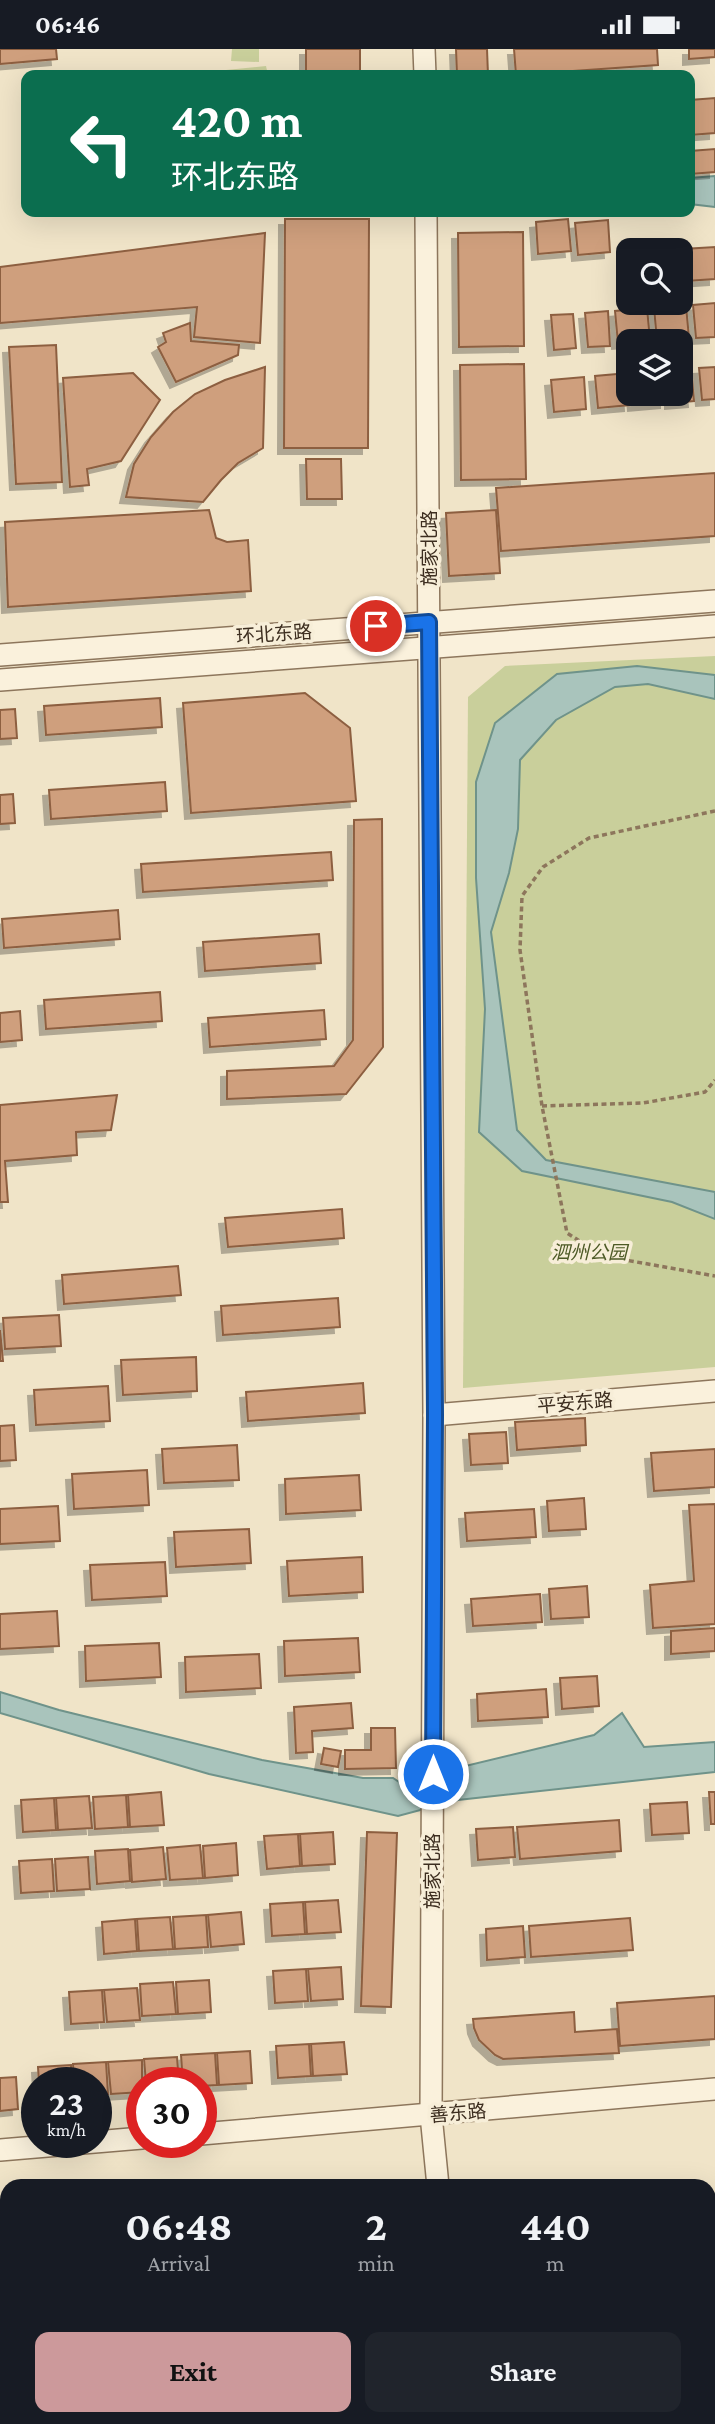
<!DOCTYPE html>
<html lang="en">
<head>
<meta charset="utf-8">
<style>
  body { margin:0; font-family:"Crimson Pro","Noto Sans SC",serif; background:#20242c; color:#f1f3f6; height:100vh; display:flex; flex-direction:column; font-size:26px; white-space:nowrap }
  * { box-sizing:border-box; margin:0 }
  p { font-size:23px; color:#9ea1a6 }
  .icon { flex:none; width:38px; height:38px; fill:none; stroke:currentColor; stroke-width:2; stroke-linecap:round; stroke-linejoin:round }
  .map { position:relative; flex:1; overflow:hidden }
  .side { position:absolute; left:0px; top:2130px; width:716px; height:247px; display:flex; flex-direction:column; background:#171b24; border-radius:21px 21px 0 0; box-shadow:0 7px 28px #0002 }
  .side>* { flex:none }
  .top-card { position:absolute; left:21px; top:21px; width:674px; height:147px; border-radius:14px; box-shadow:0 7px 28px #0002; background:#0b6e4f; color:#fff; overflow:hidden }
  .controls { position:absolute; left:616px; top:189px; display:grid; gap:14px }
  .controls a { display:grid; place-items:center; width:77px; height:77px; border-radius:14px; background:#171b24; box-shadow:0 7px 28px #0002; font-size:35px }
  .speed { position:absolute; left:21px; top:2018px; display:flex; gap:14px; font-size:35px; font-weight:700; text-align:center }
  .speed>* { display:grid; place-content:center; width:91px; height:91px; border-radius:50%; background:#171b24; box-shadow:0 7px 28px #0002; line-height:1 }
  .speed small { font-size:18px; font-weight:400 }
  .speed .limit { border:10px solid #d22; background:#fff; color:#111 }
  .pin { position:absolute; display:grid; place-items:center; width:60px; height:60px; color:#fff; margin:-30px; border:4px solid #fff; border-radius:50%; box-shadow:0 2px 7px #0007 }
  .me { position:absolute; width:77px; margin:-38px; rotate:0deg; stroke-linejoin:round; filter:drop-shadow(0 0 5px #0008) }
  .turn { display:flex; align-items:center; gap:24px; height:147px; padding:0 35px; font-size:32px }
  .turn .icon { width:91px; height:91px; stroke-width:2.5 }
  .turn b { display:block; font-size:49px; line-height:60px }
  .eta { display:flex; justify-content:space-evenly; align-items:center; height:119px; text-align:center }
  .eta b { font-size:42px; font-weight:700; line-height:49px }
  .cta { display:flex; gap:14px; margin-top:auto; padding:14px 35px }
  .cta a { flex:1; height:80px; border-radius:14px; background:#cc999b; color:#111; font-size:28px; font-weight:700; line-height:80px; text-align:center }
  .cta a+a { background:#20242c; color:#f1f3f6 }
  .status { display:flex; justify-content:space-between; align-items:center; height:49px; padding:0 35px; background:#171b24; direction:ltr }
  .status svg { height:19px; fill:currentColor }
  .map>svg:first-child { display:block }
  .green { fill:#c9cf9b }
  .water { fill:#a9c4bc; stroke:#6f938a; stroke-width:2 }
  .building { fill:#cf9f7d; stroke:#8d5f41; stroke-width:2; filter:url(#shadow) }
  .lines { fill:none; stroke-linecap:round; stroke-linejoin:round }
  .minor-casing { stroke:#8d765c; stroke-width:24 }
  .path { stroke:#8d765c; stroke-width:3.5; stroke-dasharray:5 3.5; stroke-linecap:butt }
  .minor { stroke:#faf1dc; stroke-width:21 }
  .route-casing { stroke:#114b97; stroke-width:18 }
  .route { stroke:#1a73e8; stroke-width:12 }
  .labels { text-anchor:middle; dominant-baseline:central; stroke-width:7; stroke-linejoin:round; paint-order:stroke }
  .street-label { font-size:19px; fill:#3d2e20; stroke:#f7eed8 }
  .park-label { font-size:19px; font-style:italic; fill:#4d5a26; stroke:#f7eed8 }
</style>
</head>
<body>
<div class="status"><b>06:46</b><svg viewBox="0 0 49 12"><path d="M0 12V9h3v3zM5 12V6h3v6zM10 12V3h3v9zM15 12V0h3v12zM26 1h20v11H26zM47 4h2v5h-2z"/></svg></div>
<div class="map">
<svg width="715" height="2375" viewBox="0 0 715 2375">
  <defs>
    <filter id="shadow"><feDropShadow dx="-6" dy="6" stdDeviation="0" flood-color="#0004"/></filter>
  </defs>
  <rect width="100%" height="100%" fill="#f0e4c8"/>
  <g class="green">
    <polygon points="232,0 259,0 259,13 231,12"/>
    <polygon points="266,17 268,26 227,26 226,21"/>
    <polygon points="715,607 715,1318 463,1339 468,648 505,617"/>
  </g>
  <g class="water">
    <polygon points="715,127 715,158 690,155 690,129"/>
    <polygon points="637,617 715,626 715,650 648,635 615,638 556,671 520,711 518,780 509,824 491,883 517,1081 546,1111 715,1143 715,1170 672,1153 522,1122 479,1083 485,960 476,829 476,733 495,674 557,625"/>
    <polygon points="0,1643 59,1661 262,1711 363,1729 393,1729 399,1733 594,1686 622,1664 644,1698 715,1693 715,1723 458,1751 398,1767 209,1725 0,1664"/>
  </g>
  <g class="building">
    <polygon points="0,0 56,0 57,10 0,15"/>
    <rect x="306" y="0" width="54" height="26"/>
    <polygon points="456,0 487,0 488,26 457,26"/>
    <polygon points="514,0 657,0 658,16 516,26"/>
    <polygon points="689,0 715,0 715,8 689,10"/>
    <polygon points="715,49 715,84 690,86 690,51"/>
    <polygon points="715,100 715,123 690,125 690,102"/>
    <polygon points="285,170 369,170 368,399 284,399"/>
    <polygon points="568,170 571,202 538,205 536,173"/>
    <polygon points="608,171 610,203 578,206 575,174"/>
    <polygon points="523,183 524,297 459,298 458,184"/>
    <polygon points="265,184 260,294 194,288 197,258 0,274 0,218"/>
    <polygon points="715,198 715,230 686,232 683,200"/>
    <polygon points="715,254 715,288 696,289 693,256"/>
    <polygon points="686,257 689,289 657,291 654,259"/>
    <polygon points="647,259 650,291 618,294 615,262"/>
    <polygon points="608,262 610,297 588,298 585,264"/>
    <polygon points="573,265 576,299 554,301 551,266"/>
    <polygon points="190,274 191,292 239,296 238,306 176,333 158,298 166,293 163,284"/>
    <polygon points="56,296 62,433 16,435 9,298"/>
    <polygon points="524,315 526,430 461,431 460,316"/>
    <polygon points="265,318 263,399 238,414 221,431 203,453 126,448 134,415 151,388 173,363 195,345 225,331"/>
    <polygon points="691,318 694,352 671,354 671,345 681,345 681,319"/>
    <polygon points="715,318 715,350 702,351 699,319"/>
    <polygon points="133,324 160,351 121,412 87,420 89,436 70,438 63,329"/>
    <polygon points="628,324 630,356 598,359 595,327"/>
    <polygon points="584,328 586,360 554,363 551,331"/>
    <polygon points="633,345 666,345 666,353 634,356"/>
    <polygon points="306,410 341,410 342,450 307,450"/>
    <polygon points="715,424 715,487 501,502 496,439"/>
    <polygon points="209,461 216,489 227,493 248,491 251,542 8,558 5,473"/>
    <polygon points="496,461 500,524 449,527 446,464"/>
    <polygon points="305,644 350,679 356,752 191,764 183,654"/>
    <polygon points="160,649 162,678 46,686 44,657"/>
    <polygon points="15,660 17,689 0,690 0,661"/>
    <polygon points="165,733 167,762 51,770 49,741"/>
    <polygon points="13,745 15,774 0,775 0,746"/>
    <polygon points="382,770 383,998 346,1045 227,1050 227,1022 334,1017 353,991 354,771"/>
    <polygon points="331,803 333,831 143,843 141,815"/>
    <polygon points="118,861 120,890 4,899 2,870"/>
    <polygon points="319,885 321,914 205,922 203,893"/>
    <polygon points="160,943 162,972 46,980 44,951"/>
    <polygon points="324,961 326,990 210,998 208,969"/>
    <polygon points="20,962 22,991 0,993 0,964"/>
    <polygon points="117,1046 111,1081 76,1083 77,1106 5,1112 8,1153 0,1153 0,1056"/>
    <polygon points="342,1160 344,1189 228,1198 225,1169"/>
    <polygon points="178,1217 181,1246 64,1255 62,1226"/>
    <polygon points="338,1249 340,1278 223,1286 221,1257"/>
    <polygon points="59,1266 61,1297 5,1300 3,1269"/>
    <polygon points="0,1281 3,1312 0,1312"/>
    <polygon points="196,1308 197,1342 123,1346 121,1311"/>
    <polygon points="363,1334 365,1364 248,1372 246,1343"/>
    <polygon points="108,1337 110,1372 36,1376 34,1341"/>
    <polygon points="585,1369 586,1396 517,1401 515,1373"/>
    <polygon points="14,1376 16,1411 0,1412 0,1377"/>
    <polygon points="506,1383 508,1414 471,1416 469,1385"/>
    <polygon points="237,1396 239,1431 164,1434 162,1400"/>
    <polygon points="715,1400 715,1438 654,1442 651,1404"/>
    <polygon points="147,1421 149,1456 74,1460 72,1425"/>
    <polygon points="359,1426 361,1461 286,1465 285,1430"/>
    <polygon points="584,1449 586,1480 549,1482 547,1452"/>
    <polygon points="715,1455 715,1575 653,1579 650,1536 694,1532 689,1456"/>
    <polygon points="58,1457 60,1492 0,1495 0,1460"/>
    <polygon points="534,1460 536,1488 467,1492 465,1464"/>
    <polygon points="249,1480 251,1514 176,1518 174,1483"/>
    <polygon points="362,1508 363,1543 289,1547 287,1512"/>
    <polygon points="165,1513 167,1547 92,1551 90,1516"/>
    <polygon points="587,1537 589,1568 551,1570 549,1540"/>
    <polygon points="540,1545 542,1573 473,1577 471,1550"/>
    <polygon points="57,1562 59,1597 0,1600 0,1565"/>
    <polygon points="715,1579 715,1602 671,1605 671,1582"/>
    <polygon points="358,1589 360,1623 285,1627 284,1592"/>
    <polygon points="159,1594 161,1628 86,1632 85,1597"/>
    <polygon points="259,1605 261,1639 186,1643 185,1608"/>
    <polygon points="597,1627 599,1657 562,1660 560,1629"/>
    <polygon points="546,1640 548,1668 478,1672 477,1645"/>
    <polygon points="351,1654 353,1679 312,1682 313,1703 296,1704 294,1658"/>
    <polygon points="371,1679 395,1679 396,1719 345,1720 345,1701 371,1701"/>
    <polygon points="324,1699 341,1702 338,1718 321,1715"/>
    <polygon points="161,1743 164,1776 130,1778 128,1746"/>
    <polygon points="709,1743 715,1743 715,1775 711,1775"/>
    <polygon points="126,1746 128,1778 95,1780 93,1748"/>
    <polygon points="89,1747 92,1779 58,1781 56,1749"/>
    <polygon points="54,1749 56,1781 23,1783 21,1751"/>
    <polygon points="687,1753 689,1784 652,1786 650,1755"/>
    <polygon points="619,1771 621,1802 520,1810 517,1778"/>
    <polygon points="513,1778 515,1808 478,1811 476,1780"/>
    <polygon points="333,1783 335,1815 302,1817 300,1785"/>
    <polygon points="367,1783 397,1784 391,1958 361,1957"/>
    <polygon points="298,1785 300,1817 267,1820 264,1787"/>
    <polygon points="236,1794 238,1826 205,1829 203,1797"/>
    <polygon points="200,1796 203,1829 170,1831 167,1799"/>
    <polygon points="163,1798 166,1830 132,1833 130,1801"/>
    <polygon points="128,1800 130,1832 97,1835 95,1802"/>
    <polygon points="88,1808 90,1840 57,1842 55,1810"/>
    <polygon points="52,1810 54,1842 21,1844 19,1812"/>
    <polygon points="338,1851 341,1883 307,1885 305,1853"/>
    <polygon points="303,1853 305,1885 272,1887 270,1855"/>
    <polygon points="241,1863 244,1895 211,1898 208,1866"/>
    <polygon points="206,1866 208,1898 175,1900 173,1868"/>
    <polygon points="170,1868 173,1900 139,1902 137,1870"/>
    <polygon points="630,1869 633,1901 531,1908 529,1877"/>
    <polygon points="135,1870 137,1902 104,1905 102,1873"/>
    <polygon points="523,1877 525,1908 487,1911 486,1880"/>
    <polygon points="341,1918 343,1950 311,1952 308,1920"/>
    <polygon points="306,1920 308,1952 275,1954 273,1922"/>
    <polygon points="209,1931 211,1963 178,1965 176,1933"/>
    <polygon points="173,1933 176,1965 142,1967 140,1935"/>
    <polygon points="137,1939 140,1971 107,1973 104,1941"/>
    <polygon points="102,1941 104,1973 71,1975 69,1943"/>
    <polygon points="715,1947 715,1990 620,1997 617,1954"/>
    <polygon points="574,1963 575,1983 617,1980 619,2004 503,2010 495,2006 479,1991 474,1979 473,1970"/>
    <polygon points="344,1993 347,2025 313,2027 311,1995"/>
    <polygon points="309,1995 311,2027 278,2029 276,1997"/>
    <polygon points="250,2002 252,2034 219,2036 217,2004"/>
    <polygon points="215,2004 217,2036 201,2037 201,2034 183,2034 181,2006"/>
    <polygon points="177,2008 179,2034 146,2034 144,2010"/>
    <polygon points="142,2011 142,2043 111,2045 108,2013"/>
    <polygon points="106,2013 108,2045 96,2046 96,2034 74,2034 73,2015"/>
    <polygon points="71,2016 72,2034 39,2034 38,2018"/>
    <polygon points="16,2028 18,2060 0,2062 0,2029"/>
  </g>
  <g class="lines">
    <defs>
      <g id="minor">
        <polyline points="424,0 425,26"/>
        <polyline points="426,163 434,1366 431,2066 438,2137"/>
        <polyline points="0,606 715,552"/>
        <polyline points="0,631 715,577"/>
        <polyline points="434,1366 715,1342"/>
        <polyline points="201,2085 715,2040"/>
        <polyline points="0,2101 142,2089"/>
        <polyline points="459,2370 460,2375"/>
      </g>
    </defs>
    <use href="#minor" class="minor-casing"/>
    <g class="path">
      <polyline points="715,762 589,789 543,818 522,847 520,901 542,1057 567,1184 603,1207 715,1227"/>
      <polyline points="542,1057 643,1054 705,1043 715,1031"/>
    </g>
    <use href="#minor" class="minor"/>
  </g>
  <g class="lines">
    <defs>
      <polyline id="route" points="376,577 429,573 435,1366 433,1725"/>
    </defs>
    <use href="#route" class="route-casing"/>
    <use href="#route" class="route"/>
  </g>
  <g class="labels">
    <g class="street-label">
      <text transform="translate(429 499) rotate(-90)">施家北路</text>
      <text transform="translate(274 585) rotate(-4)">环北东路</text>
      <text transform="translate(575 1354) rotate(-5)">平安东路</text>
      <text transform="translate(432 1822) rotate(-90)">施家北路</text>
      <text transform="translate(458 2064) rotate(-5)">善东路</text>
    </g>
    <g class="park-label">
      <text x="589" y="1203">泗州公园</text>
    </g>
  </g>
</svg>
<div class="controls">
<a><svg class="icon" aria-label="search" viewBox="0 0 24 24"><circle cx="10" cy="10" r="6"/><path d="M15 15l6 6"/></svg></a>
<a><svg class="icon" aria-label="layers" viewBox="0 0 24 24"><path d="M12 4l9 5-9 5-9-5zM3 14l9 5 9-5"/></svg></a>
</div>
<div class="speed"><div>23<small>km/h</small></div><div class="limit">30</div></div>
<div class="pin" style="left:376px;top:577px;background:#d93025"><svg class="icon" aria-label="arrive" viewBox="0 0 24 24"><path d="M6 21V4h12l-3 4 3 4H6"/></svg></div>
<svg class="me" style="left:433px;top:1725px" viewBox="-20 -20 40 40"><circle r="17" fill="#1a73e8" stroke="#fff" stroke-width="3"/><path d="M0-11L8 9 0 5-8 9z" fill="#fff"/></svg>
<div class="top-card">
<div class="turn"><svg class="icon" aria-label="left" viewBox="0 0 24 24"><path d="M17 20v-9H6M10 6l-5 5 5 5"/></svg><div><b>420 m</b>环北东路</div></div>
</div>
<section class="side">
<div class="eta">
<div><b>06:48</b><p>Arrival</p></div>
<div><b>2</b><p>min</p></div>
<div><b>440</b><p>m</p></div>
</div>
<div class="cta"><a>Exit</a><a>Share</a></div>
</section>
</div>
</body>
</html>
